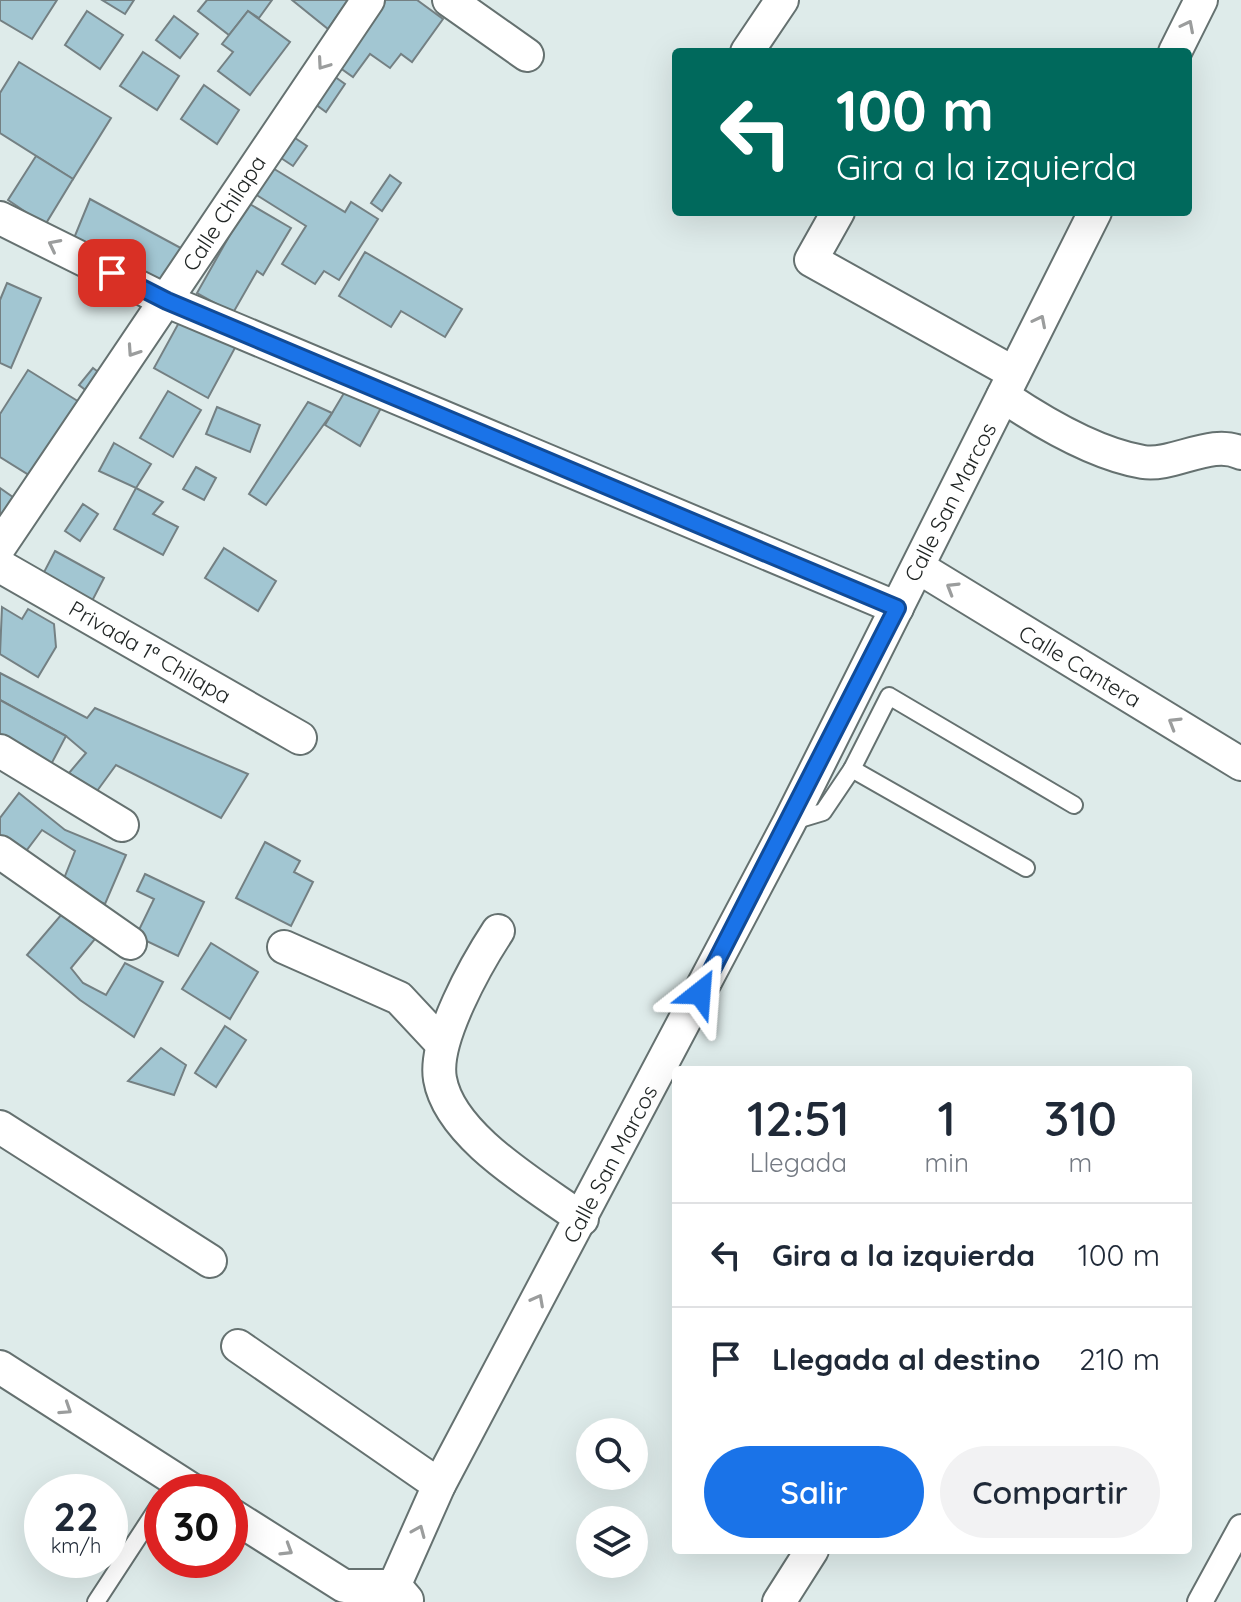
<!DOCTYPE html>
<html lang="es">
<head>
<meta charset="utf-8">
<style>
  body { margin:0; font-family:Quicksand,sans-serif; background:#f2f2f3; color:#1f2937; height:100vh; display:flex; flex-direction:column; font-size:30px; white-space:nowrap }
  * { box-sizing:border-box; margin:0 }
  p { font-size:26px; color:#747a83 }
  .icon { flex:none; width:44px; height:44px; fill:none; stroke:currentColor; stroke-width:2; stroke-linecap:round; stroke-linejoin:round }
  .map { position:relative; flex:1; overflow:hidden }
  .drawer { position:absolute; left:672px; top:1066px; width:520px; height:488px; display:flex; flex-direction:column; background:#fff; border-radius:8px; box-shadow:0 8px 32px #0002 }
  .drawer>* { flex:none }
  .hud { position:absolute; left:672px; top:48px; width:520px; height:168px; border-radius:8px; box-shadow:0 8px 32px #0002; background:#00695c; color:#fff; overflow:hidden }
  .tools { position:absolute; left:576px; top:1418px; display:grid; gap:16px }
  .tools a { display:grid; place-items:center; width:72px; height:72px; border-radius:50%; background:#fff; box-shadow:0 8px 32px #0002; font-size:40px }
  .speed { position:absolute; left:24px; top:1474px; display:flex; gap:16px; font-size:40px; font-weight:700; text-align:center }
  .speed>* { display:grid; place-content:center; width:104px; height:104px; border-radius:50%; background:#fff; box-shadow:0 8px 32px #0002; line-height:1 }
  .speed small { font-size:20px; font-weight:400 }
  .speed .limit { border:12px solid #d22; background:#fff; color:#111 }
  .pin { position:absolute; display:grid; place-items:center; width:68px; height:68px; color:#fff; margin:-34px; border-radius:16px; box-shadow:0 4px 12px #0006 }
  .me { position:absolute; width:88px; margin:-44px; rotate:28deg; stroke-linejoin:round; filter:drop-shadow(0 0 6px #0008) }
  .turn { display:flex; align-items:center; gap:28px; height:168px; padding:0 32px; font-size:36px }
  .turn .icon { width:104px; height:104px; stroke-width:2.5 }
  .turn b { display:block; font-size:56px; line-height:68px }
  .eta { display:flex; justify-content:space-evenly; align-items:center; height:136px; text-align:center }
  .eta b { font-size:48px; font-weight:600; line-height:56px }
  .button { display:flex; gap:16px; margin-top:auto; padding:16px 32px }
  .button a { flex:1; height:92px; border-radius:48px; background:#1a73e8; color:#fff; font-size:32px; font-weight:600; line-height:92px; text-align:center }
  .button a+a { background:#f2f2f3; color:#1f2937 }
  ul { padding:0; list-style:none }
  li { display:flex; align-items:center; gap:24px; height:104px; padding:0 32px; border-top:2px solid #e0e1e3 }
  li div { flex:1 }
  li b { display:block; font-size:30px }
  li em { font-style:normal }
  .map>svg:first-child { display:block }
  .building { fill:#a2c6d2; stroke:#748083; stroke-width:2 }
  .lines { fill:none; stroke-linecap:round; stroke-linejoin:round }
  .service-casing { stroke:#657170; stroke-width:20 }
  .pedestrian-casing { stroke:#657170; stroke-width:28 }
  .minor-casing { stroke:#657170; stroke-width:36 }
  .service { stroke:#fff; stroke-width:16 }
  .pedestrian { stroke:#fff; stroke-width:24 }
  .minor { stroke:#fff; stroke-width:32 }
  .oneway { stroke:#9b9d9d }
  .route-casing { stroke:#114b97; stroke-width:20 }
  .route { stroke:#1a73e8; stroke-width:14 }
  .labels { text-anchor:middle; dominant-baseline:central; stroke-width:7; stroke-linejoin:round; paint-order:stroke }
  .street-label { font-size:22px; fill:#212625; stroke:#fff }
</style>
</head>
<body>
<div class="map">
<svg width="1241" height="1602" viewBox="0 0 1241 1602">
  <rect width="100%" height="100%" fill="#deebea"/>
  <g class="building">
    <polygon points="0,0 57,0 32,39 0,20"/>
    <polygon points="102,0 134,0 125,14"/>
    <polygon points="207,0 272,0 259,18 248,11 229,35 198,11"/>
    <polygon points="292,0 348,0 328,29"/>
    <polygon points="384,0 417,0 443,19 412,62 401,54 390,68 370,54 353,77 336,65"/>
    <polygon points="87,11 123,35 100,69 65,45"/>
    <polygon points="248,11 290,42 250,95 218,71 233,52 222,44"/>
    <polygon points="174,16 198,34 180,58 156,40"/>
    <polygon points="143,52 179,76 157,110 120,86"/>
    <polygon points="19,62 111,118 73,179 0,133 0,93"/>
    <polygon points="331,74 345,84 326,112 311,101"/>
    <polygon points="204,85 239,110 217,144 181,119"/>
    <polygon points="292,136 307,146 293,166 278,156"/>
    <polygon points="36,156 73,179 45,225 8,200"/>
    <polygon points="271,167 345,212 351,202 378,219 339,280 324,271 315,284 282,264 306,226 255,194"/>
    <polygon points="390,175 401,183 382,211 371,203"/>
    <polygon points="90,199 190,253 171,291 72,243"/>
    <polygon points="248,203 291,228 263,275 257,271 233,313 197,293"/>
    <polygon points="365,252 462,309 445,337 401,311 391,327 339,296"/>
    <polygon points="7,283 41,298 11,368 0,363 0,300"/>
    <polygon points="182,317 236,346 208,398 154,368"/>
    <polygon points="93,368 106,378 92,395 79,385"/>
    <polygon points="28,370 84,405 37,480 0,457 0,414"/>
    <polygon points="347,388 381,408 360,446 325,425"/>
    <polygon points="168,391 201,410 173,457 140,438"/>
    <polygon points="308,402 332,413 266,505 249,494"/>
    <polygon points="217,407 260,425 250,452 206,434"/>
    <polygon points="114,443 151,464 136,488 99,471"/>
    <polygon points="196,467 216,478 204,500 183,489"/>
    <polygon points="0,488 20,502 0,534"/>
    <polygon points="136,488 163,502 153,514 178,527 163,555 114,529"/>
    <polygon points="83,504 98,514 80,541 65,531"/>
    <polygon points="224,548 276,581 258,611 205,578"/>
    <polygon points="55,551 104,578 91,603 42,576"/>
    <polygon points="2,607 22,619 28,609 54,624 56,647 38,677 0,654"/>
    <polygon points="0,673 87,718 95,708 248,774 221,818 116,765 97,791 69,773 86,753 66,736 0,700"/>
    <polygon points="0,700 66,736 47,772 0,745"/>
    <polygon points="19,793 65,830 126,855 105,904 61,886 75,851 42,830 20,859 0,844 0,818"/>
    <polygon points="265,842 300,861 294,872 313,882 291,926 236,898"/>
    <polygon points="145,874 204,902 178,956 136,936 154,899 137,891"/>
    <polygon points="61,915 95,939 71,968 83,983 106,995 125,963 163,982 134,1037 80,1000 27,955"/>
    <polygon points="211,943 258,972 230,1019 182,989"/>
    <polygon points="225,1026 246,1040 216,1087 195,1073"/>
    <polygon points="161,1048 186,1065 174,1095 128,1081"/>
  </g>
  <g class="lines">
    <defs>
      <g id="service">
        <polyline points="852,769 1026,868"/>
        <polyline points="790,822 823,812 852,769 889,696 1074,805"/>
        <polyline points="96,1602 162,1501"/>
      </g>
      <polyline id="pedestrian" points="1200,1602 1241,1527"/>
      <g id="minor">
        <polyline points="449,0 527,55"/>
        <polyline points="747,52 782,0"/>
        <polyline points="1175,52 1201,0"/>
        <polyline points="838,212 811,260 1014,373"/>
        <polyline points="0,218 167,301 897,608"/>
        <path d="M1003 396C1043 423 1095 454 1143 462 1173 467 1212 438 1241 453"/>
        <polyline points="0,546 368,0"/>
        <polyline points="0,566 300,738"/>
        <polyline points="918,567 1241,764"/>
        <polyline points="0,751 122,825"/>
        <polyline points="0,852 130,943"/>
        <path d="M498 931C477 963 433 1040 440 1079 450 1137 537 1186 582 1219"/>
        <polyline points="284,947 399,998 442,1044"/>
        <polyline points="0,1127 210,1261"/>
        <polyline points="238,1346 439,1485"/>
        <polyline points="0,1367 195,1492"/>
        <polyline points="230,1514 344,1586 395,1586 407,1600"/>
        <polyline points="387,1602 439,1485 789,823 1095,212"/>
        <polyline points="779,1602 812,1550"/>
      </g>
    </defs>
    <use href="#service" class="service-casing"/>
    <use href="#pedestrian" class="pedestrian-casing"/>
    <use href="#minor" class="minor-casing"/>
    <use href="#service" class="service"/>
    <use href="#pedestrian" class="pedestrian"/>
    <use href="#minor" class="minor"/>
  </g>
  <defs><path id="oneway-chevron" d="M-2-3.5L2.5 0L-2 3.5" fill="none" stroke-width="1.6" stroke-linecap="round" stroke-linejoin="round" transform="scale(2)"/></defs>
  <g class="oneway">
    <use href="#oneway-chevron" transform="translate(1188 26) rotate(-63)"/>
    <use href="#oneway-chevron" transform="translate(323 64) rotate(125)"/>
    <use href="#oneway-chevron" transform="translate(54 245) rotate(-153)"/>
    <use href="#oneway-chevron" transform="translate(1040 321) rotate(-63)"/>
    <use href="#oneway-chevron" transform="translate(133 351) rotate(124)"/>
    <use href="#oneway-chevron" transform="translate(952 588) rotate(-149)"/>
    <use href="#oneway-chevron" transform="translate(1174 723) rotate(-149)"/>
    <use href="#oneway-chevron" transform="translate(538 1300) rotate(-62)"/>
    <use href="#oneway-chevron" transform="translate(66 1409) rotate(33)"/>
    <use href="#oneway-chevron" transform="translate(419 1531) rotate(-67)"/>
    <use href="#oneway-chevron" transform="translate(287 1550) rotate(32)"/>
  </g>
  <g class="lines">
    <defs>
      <polyline id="route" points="112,273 167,301 897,608 700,993"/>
    </defs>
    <use href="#route" class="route-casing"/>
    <use href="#route" class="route"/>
  </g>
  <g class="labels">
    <g class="street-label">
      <text transform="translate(224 213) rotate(-57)">Calle Chilapa</text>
      <text transform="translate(950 502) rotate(-63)">Calle San Marcos</text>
      <text transform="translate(150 652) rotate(30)">Privada 1ª Chilapa</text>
      <text transform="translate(1080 666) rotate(31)">Calle Cantera</text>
      <text transform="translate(610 1164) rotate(-62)">Calle San Marcos</text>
    </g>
  </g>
</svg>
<div class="tools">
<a><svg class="icon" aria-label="search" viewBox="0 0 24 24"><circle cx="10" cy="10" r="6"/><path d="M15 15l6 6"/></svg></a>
<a><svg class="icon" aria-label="layers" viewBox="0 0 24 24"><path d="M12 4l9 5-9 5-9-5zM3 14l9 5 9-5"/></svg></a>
</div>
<div class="speed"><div>22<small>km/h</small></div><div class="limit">30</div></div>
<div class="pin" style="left:112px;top:273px;background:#d93025"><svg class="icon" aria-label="arrive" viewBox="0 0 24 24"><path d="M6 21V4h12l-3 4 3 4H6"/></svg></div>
<svg class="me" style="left:700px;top:993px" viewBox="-20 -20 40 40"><path d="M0-17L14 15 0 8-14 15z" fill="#1a73e8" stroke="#fff" stroke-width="4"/></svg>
<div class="hud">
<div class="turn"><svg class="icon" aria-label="left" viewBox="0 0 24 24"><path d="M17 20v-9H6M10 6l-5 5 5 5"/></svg><div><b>100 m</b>Gira a la izquierda</div></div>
</div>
<section class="drawer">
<div class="eta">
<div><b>12:51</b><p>Llegada</p></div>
<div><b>1</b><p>min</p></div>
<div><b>310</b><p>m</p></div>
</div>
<ul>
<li><svg class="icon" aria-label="left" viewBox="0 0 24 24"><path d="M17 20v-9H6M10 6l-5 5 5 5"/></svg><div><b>Gira a la izquierda</b></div><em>100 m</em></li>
<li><svg class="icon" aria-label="arrive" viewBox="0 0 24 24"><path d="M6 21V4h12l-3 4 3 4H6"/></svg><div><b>Llegada al destino</b></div><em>210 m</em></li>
</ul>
<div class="button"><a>Salir</a><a>Compartir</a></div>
</section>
</div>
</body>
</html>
